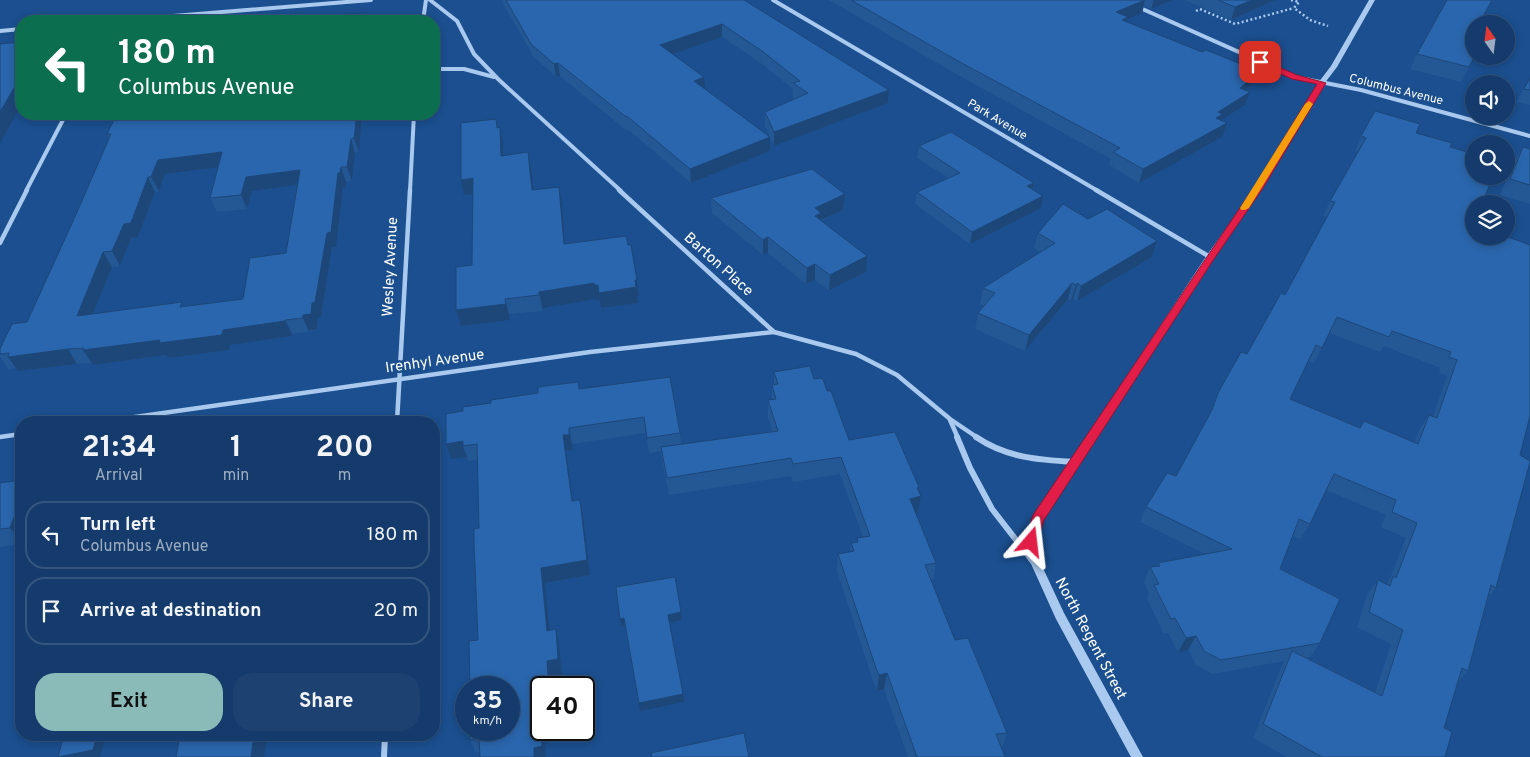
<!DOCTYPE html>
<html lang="en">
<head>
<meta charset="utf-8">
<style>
  body { margin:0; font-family:Overpass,sans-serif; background:#1d4271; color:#f1f3f6; height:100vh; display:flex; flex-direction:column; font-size:19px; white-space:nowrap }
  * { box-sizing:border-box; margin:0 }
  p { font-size:16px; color:#9dadc1 }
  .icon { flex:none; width:28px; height:28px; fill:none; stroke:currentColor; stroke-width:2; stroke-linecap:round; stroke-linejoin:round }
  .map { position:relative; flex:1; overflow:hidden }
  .drawer { position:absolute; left:15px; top:416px; width:425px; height:325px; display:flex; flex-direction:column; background:#143b6b; border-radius:20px; box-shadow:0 2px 8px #0003,0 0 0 1px #33557e }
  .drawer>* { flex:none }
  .hud { position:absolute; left:15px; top:15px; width:425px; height:105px; border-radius:20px; box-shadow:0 2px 8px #0003,0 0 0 1px #33557e; background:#0b6e4f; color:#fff; overflow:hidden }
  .needle { width:32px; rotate:346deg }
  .fabs { position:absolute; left:1465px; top:15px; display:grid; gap:10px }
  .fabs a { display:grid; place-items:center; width:50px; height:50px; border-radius:50%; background:#143b6b; box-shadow:0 2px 8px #0003,0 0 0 1px #33557e; font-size:25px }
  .speed { position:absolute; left:455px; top:676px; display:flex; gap:10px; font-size:25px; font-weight:700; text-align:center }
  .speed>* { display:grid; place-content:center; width:65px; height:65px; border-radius:50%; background:#143b6b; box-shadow:0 2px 8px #0003,0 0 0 1px #33557e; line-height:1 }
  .speed small { font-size:12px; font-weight:400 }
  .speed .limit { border:2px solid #111; border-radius:8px; background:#fff; color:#111 }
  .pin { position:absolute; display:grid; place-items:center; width:42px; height:42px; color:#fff; margin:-21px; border-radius:10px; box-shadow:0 2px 8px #0006 }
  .me { position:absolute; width:55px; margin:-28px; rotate:17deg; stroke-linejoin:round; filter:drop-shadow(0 0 4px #0008) }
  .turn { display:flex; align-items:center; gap:18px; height:105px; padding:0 20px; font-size:22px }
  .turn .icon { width:65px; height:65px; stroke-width:2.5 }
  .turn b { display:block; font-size:35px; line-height:42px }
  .eta { display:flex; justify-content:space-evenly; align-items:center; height:85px; text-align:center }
  .eta b { font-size:30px; font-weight:700; line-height:35px }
  .cta { display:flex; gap:10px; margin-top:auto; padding:10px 20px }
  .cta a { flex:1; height:58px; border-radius:20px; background:#8bbbb9; color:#111; font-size:20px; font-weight:700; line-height:58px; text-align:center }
  .cta a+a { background:#1d4271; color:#f1f3f6 }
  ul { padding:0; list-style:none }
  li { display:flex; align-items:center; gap:15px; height:68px; margin:0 10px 8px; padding:0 10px; border:2px solid #33557e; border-radius:20px }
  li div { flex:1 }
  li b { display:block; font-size:19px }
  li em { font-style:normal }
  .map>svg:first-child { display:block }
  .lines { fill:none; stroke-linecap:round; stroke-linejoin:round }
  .path { stroke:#a9c9ee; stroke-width:2.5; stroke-dasharray:2 2.5; stroke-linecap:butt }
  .minor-far2 { stroke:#a9c9ee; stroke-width:4 }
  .minor-far1 { stroke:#a9c9ee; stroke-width:4.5 }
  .minor { stroke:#a9c9ee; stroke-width:6 }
  .tertiary { fill:#a9c9ee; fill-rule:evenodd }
  .wall { fill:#245895; fill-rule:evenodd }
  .shaded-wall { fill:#1d4779 }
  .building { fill:#2a66ad; stroke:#1d4779; fill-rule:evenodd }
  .route { fill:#e11d48; stroke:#92132f }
  .slow { fill:#f59e0b }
  .labels { text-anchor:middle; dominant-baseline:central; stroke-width:5; stroke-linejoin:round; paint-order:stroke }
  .far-street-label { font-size:12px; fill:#fff; stroke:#1b4f8f }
  .street-label { font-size:15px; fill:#fff; stroke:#1b4f8f }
</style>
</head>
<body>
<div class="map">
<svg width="1530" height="757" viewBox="0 0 1530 757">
  <rect width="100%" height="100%" fill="#1b4f8f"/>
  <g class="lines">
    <g class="path">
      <polyline points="1291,0 1299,2 1294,8 1310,20 1328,26"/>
      <polyline points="1196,11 1200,9 1235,24 1294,8"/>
    </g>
    <g class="minor-far2">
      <polyline points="430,0 457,21 474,54 498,79 621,191"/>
      <polyline points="773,0 1098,191"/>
      <polyline points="1138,7 1295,77 1361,90 1530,136"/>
      <polyline points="111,21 371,0"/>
      <polyline points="423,21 426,0"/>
      <polyline points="0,31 21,29"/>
      <polyline points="434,69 464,69 494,77"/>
      <polyline points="26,191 66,114"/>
      <polyline points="410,191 414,114"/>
    </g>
    <g class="minor-far1">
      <polyline points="619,190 774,332 856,354 897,375 950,419 978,438"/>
      <polyline points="1096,190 1210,257"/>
      <polyline points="0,243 27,190"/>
      <polyline points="950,420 958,438"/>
      <polyline points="100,422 590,352 774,332"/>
      <polyline points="397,422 410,190"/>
      <polyline points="0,437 21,434"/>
    </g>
    <g class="minor">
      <polyline points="957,437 970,468 992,509 1034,563"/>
      <path d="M976 437C1007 458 1039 460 1075 462"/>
      <polyline points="384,757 385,735"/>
    </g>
    <polygon class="tertiary" points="1369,0 1375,0 1337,67 1324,84 1263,187 1213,258 1043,520 1036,542 1042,566 1064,613 1143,757 1131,757 1056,619 1032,566 1026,542 1033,519 1207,255 1256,187 1318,83 1331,66"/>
  </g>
  <g class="wall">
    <path d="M501 0H744L889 90 888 103 774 146 770 138V151L691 183 630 131 626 130 560 76 556 77 534 57ZM722 37 762 64 793 89V97L795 99 765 112V126L770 137 704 88V77L672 54Z"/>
    <polygon points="829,0 1173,0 1151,9 1144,6 1142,13 1128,19 1127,22 1253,84 1247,88 1246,91 1250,92 1245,105 1221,120 1227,123 1222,137 1139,183 1109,165 1111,159 956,74"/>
    <polygon points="1185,0 1275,0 1231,20"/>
    <polygon points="1474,24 1475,56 1461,82 1410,69 1417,54"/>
    <polygon points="1530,78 1530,105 1516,102 1524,89"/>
    <path d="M362 114 359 152 355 153 352 181 346 182 345 187 343 188 336 247H332L321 317 318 318 317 329 309 330V332L292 334V336L230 345 229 350 168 358 166 355 93 365 91 363 77 364 18 371 16 368 8 369 0 357V349L27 322 74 219 109 138 107 134ZM218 167 210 198 217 212 247 209 252 191 297 185 286 253 243 299 184 306 93 314 112 267 120 266 131 238 138 237 155 192 159 191 165 174Z"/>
    <polygon points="496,119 498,128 500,127 503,142 504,155 528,152 531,167 533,190 559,187 562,202 565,244 628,245 637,280 639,296 637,296 638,303 601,308 600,300 596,301 596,299 543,308 543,311 509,314 510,320 461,326 456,310 472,265 473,194 464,195"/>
    <path d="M1416 133 1450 147 1474 204V236L1520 455 1496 588 1489 596 1468 671 1457 683 1444 728 1445 757H1287L1253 738 1282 665 1285 661 1212 674 1196 665 1188 650 1178 652 1168 633 1164 634 1147 599 1149 594 1144 582 1150 567 1157 566 1158 563 1205 554 1140 522 1146 507 1176 476 1208 418 1218 393 1247 354 1285 295 1327 217 1323 216 1330 201 1358 152 1355 151 1361 136ZM1329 333 1380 352 1384 346 1440 368 1439 372 1447 376 1433 416 1429 415 1419 430 1414 443 1364 421 1360 428 1290 399 1308 361 1314 363ZM1326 490 1386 515 1381 527 1406 538 1389 581 1387 585 1378 580 1367 595 1357 627 1391 644 1375 693 1306 658 1310 657 1320 643 1280 569 1293 536 1300 539 1310 524Z"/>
    <polygon points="919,146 1034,183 1032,189 1043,196 1041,208 970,244 915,204 917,192 949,178 917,158"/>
    <polygon points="1523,147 1530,149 1530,204 1500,195 1513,163"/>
    <polygon points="845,194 843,210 821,221 866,272 829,290 815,280 806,284 768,253 763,255 712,213 711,198"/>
    <polygon points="1088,219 1157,241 1152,257 1077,301 1073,299 1071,301 1068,299 1025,351 975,329 978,313 984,306 980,304 983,288 1040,252 1034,248 1038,233"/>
    <polygon points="774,372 814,379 827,391 849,440 919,487 918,491 921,496 918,513 916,514 936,563 933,580 931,580 955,640 1007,733 1002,748 1005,757 908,757 884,689 877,691 874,684 837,571 838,554 850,552 851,543 857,542 857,538 863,537 840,474 793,482 791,476 669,495 663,465 661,451 649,453 646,433 572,444 573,450 566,451 573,501 583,515 590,575 545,583 549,630 556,629 559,644 562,674 552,676 544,731 476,753 470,740 478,640 479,528 477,460 468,461 467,457 451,459 446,444 463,411 491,403 538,393 578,382 580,389 680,433 681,445 772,431 768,417 768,400 772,399 772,385 774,385"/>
    <polygon points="21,480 21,544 0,547 0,483"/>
  </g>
  <g class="shaded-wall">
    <polygon points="1145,0 1142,13 1128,19 1125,30 1116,12"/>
    <polygon points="1154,0 1173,0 1151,9"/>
    <polygon points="1252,0 1275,0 1231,20 1235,7"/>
    <polygon points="366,13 368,21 365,21"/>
    <polygon points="722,24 722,37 661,58 660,45"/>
    <polygon points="558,63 560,76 556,77 554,64"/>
    <polygon points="1258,71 1253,84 1247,88 1246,93 1240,88 1247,78"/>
    <polygon points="21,76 21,106 0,143 0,112"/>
    <polygon points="704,77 705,90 694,81"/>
    <polygon points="889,90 888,103 774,146 774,132"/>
    <polygon points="1250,92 1245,105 1220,121 1216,118 1218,112"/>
    <polygon points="357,114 362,114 359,152 354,138"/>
    <polygon points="1227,123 1222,137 1139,183 1143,169"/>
    <polygon points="500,127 503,142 504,171 501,156"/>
    <polygon points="770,137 770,151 691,183 690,169"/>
    <polygon points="351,139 355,153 352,181 347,167"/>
    <polygon points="222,152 228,166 165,174 159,191 151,177 158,160"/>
    <polygon points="528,152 531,167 535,205 532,190"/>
    <polygon points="341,167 346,182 345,187 343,188 336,247 332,247 321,317 318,318 317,329 309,330 309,332 303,318 303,315 312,303 338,173"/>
    <polygon points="300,170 305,184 252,191 247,209 241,195 246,177"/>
    <polygon points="148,177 155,192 138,237 131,238 120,266 112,251 124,224"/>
    <polygon points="473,178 476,194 464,195 461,180"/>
    <polygon points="1034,183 1031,195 1027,186"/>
    <polygon points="559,187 562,202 566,260 564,244"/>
    <polygon points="845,194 843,210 821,220 821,229 814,232 815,208"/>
    <polygon points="1043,196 1041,208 970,244 972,232"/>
    <polygon points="768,237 768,253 763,255 763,240"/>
    <polygon points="1157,241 1152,257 1077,301 1081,286"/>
    <polygon points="103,252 112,267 86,331 77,316"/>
    <polygon points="867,256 866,272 829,290 830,275"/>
    <polygon points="815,264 815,280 806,284 807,268"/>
    <polygon points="635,280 637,280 639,296 637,296 638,303 601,308 599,293"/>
    <polygon points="594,283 598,285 600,300 596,301 596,299 543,308 543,311 539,292"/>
    <polygon points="1072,283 1068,299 1025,351 1029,335"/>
    <polygon points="1078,283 1073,299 1071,301 1076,285"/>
    <polygon points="505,299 509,314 510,320 461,326 456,310"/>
    <polygon points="285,320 292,334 292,336 230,345 229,350 168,358 166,355 93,365 83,350 223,330"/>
    <polygon points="68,349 77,364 18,371 8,357"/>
    <polygon points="569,428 573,450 566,451 575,517 572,501 563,435"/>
    <polygon points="463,441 463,446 467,457 451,459 446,444"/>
    <polygon points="919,487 917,497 921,496 918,513 907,516 910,499 917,488"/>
    <polygon points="580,500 583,515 590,575 545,583 551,645 547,631 541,568"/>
    <polygon points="21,516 21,541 10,528 14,517"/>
    <polygon points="681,612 682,620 669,623 668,615"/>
    <polygon points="624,618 625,626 621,627 620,619"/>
    <polygon points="556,629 559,644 562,674 552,676 552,688 549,688 547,661"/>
    <polygon points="1196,636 1188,650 1178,652 1186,638"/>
    <polygon points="887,673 884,689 877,691 879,675"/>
    <polygon points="683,694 684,702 640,711 639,703"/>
    <polygon points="540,717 541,717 541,730 548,730 544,731 546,757 534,757 534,748"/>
    <polygon points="97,735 106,735 100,757 58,757"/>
    <polygon points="254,735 267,735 264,757 251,757"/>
  </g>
  <g class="building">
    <polygon points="506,0 744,0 889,90 774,132 765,112 808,93 793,83 800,81 762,51 722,24 660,45 704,77 694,81 770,137 690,169 628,117 625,116 558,63 554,64 531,44"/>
    <polygon points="851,0 1145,0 1116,12 1128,17 1122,20 1202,52 1206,50 1258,71 1247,78 1250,80 1240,88 1250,92 1218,112 1223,114 1216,118 1227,123 1143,169 1113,152 1120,148 958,61"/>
    <polygon points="1218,0 1252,0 1235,7"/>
    <polygon points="1447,0 1492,0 1479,24 1474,24 1474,56 1475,56 1469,67 1417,54"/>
    <polygon points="366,13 365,21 255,21 318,16"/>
    <polygon points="21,42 21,76 0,112 0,44"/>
    <polygon points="1530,78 1530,90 1524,89"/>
    <path d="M1375 111 1420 124 1416 133 1452 143 1450 147 1474 154V176H1493L1482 204H1474V236H1505L1530 245V416L1520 455 1530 461V462L1496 588 1491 585 1468 671 1462 668 1444 728 1452 732 1445 757H1322L1263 724 1292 651 1382 696 1403 630 1369 612 1378 580 1390 586 1393 576 1396 578 1417 523 1392 512 1396 500 1334 474 1310 524 1299 519 1280 569 1340 599 1320 643 1221 660 1204 651 1196 636 1186 638 1175 618 1171 619 1154 585 1159 584 1150 567 1160 566 1158 563 1232 549 1146 507 1167 473 1176 476 1212 410 1218 393 1241 352 1247 354 1281 293 1285 295 1335 202 1330 201 1366 138 1361 136ZM1337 317 1389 337 1392 331 1451 352 1449 357 1457 360 1437 418 1429 415 1418 444 1364 421 1360 428 1290 399 1316 345 1322 348Z"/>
    <path d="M117 114H357L354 138 351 139 347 167H341L340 173H338L331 232 327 233 315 302 312 303 311 314 303 315V318L285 320V321L223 330 222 335 159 343 160 340 83 350 84 348 68 349 8 357 9 353 0 354V349L12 324 27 322 74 219 111 134H107ZM222 152 210 198 241 195 246 177 300 170 286 253 250 258 243 299 180 307 182 302 77 316 103 252 112 251 124 224 131 223 148 177H151L158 160Z"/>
    <polygon points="496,119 497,128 500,127 501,156 528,152 532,190 559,187 564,244 626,236 628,245 631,245 637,280 635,280 636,287 599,293 598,285 594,285 594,283 539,292 539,295 505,299 506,304 456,310 456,267 472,265 473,178 461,180 461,123"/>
    <polygon points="951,132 1034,183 1027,186 1043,196 972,232 917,192 960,173 919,146"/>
    <polygon points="1523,147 1530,149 1530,185 1510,179"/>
    <polygon points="812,169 845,194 815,208 821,213 815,216 867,256 830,275 815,264 807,268 768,237 763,240 711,198"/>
    <polygon points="1063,204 1088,219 1107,209 1157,241 1081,286 1078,283 1076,285 1072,283 1029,335 978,313 995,293 983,288 1055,243 1038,233"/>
    <polygon points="810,366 814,379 821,378 823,379 827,391 831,391 849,440 895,432 919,487 917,488 921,496 910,499 936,563 925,565 955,640 968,638 1007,733 996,734 1005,757 917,757 887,673 879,675 876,668 838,554 854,551 851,543 858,542 857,538 870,536 841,457 793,464 791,458 667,478 661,447 778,431 768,400 776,399 772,385 778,384 774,372"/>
    <polygon points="670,377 680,433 647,438 644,417 569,428 569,435 563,435 572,501 580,500 587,560 541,568 547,631 556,629 558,659 547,661 549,688 541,688 541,717 540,717 542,746 534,748 534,757 480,757 479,738 470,740 470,730 509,730 509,688 470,688 469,641 478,640 474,542 474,529 479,528 477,444 463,446 463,441 446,444 446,414 463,411 463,407 491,403 491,400 538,393 538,387 578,382 579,389"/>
    <polygon points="21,480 21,516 14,517 10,528 0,529 0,483"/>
    <polygon points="675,577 681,612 668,615 683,694 639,703 624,618 620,619 616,587"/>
    <polygon points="744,733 749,757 652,757 651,753"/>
    <polygon points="64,735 97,735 93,750 58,757"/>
    <polygon points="180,735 254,735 251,757 176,757"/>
  </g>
  <polygon class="route" points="1260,59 1297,75 1326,83 1263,188 1214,259 1044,520 1036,546 1031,547 1026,546 1024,542 1033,515 1254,187 1317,84 1292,79 1257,63 1256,62"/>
  <polygon class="slow" points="1309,101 1313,104 1249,208 1245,210 1241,210 1240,208 1305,104"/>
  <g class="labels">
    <g class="far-street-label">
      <text transform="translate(1396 90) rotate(14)">Columbus Avenue</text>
      <text transform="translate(997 120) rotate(31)">Park Avenue</text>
    </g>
    <g class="street-label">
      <text transform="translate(718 265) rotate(42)">Barton Place</text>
      <text transform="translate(391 267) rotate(-87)">Wesley Avenue</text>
      <text transform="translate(435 362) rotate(-8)">Irenhyl Avenue</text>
      <text transform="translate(1090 639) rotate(62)">North Regent Street</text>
    </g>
  </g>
</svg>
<div class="fabs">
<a><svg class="needle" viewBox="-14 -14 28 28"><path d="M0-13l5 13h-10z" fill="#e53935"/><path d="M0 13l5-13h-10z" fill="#9dadc1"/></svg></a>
<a><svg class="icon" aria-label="sound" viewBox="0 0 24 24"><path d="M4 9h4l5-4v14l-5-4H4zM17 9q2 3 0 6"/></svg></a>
<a><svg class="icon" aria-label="search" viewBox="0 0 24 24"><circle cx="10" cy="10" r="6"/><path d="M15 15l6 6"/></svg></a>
<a><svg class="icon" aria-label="layers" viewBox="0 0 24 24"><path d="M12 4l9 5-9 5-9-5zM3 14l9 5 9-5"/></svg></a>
</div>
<div class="speed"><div>35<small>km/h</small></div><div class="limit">40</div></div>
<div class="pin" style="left:1260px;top:62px;background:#d93025"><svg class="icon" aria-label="arrive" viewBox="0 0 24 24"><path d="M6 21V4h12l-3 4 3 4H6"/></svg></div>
<svg class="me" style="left:1031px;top:542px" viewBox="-20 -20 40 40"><path d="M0-17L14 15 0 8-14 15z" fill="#e11d48" stroke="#fff" stroke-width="4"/></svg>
<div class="hud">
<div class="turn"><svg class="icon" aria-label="left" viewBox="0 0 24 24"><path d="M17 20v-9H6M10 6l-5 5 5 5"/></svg><div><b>180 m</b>Columbus Avenue</div></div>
</div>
<section class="drawer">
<div class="eta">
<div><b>21:34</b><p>Arrival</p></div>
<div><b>1</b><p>min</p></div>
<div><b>200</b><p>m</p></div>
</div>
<ul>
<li><svg class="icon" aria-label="left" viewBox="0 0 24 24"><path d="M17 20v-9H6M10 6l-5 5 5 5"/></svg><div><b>Turn left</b><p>Columbus Avenue</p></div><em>180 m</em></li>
<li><svg class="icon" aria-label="arrive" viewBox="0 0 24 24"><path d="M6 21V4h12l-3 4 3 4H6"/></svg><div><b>Arrive at destination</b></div><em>20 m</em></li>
</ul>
<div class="cta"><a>Exit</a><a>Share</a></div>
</section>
</div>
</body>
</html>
